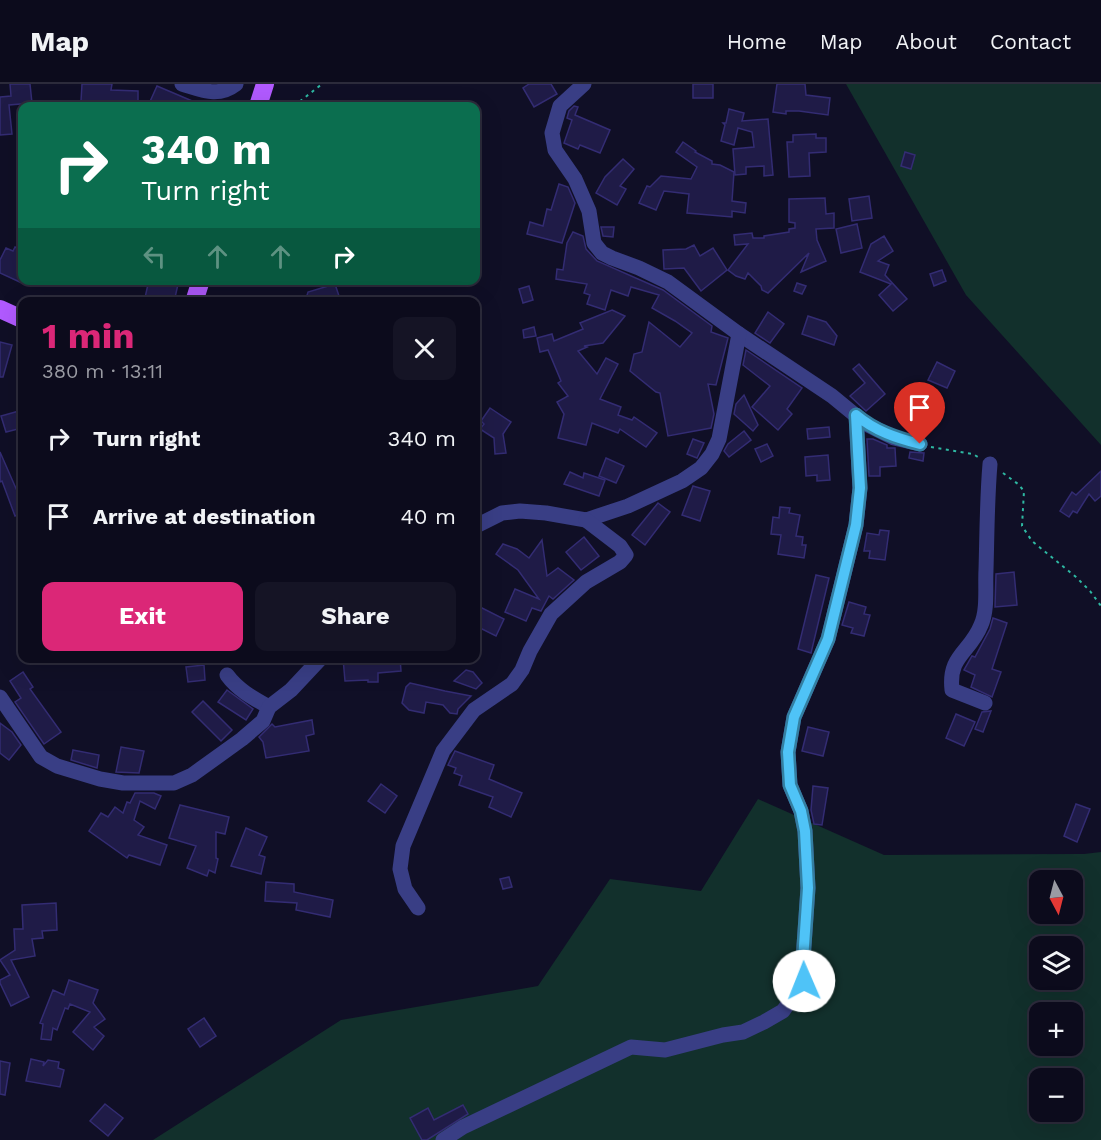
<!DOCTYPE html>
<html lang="en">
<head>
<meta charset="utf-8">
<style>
  body { margin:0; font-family:"Work Sans",sans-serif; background:#151425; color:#f1f3f6; height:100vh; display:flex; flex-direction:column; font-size:22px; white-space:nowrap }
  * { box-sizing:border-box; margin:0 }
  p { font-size:20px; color:#9a9ba3 }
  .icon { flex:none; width:33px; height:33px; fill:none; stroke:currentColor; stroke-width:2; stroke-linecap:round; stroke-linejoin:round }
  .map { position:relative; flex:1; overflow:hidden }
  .panel { position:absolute; left:18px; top:213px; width:462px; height:366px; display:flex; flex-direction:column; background:#0c0b1c; border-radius:12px; box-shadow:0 6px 24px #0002,0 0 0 2px #2c2b3b }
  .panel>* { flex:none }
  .guide { position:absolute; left:18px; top:18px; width:462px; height:183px; border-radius:12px; box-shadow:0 6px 24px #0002,0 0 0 2px #2c2b3b; background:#0b6e4f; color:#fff; overflow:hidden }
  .needle { width:39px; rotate:173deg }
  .buttons { position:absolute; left:1029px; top:786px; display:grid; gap:12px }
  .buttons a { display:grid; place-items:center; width:54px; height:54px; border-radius:12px; background:#0c0b1c; box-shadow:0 6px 24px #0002,0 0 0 2px #2c2b3b; font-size:30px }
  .pin { position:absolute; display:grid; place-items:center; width:51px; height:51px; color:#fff; margin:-62px -26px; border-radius:50% 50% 50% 0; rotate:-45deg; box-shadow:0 0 6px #0007 }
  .pin .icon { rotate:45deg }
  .me { position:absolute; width:66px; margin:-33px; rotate:359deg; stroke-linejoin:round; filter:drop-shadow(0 0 4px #0008) }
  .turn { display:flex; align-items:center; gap:21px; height:126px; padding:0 24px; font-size:27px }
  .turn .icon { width:78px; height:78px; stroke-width:2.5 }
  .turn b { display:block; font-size:42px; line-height:51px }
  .lanes { display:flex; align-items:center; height:57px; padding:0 24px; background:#0003; justify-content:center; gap:30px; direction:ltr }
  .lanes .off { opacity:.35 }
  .round { display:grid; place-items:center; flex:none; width:63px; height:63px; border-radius:12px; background:#151425 }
  .overview { display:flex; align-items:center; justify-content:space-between; height:102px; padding:0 24px }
  h1 { font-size:36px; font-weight:700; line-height:45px; color:#db2777 }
  .primary-button { display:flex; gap:12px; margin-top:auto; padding:12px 24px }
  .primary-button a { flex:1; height:69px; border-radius:12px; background:#db2777; color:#fff; font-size:24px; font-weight:700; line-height:69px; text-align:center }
  .primary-button a+a { background:#151425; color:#f1f3f6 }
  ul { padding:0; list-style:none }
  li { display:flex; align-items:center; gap:18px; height:78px; padding:0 24px }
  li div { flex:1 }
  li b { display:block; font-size:22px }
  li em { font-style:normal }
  header { display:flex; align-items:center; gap:36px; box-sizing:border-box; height:84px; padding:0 30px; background:#0c0b1c; border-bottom:2px solid #2c2b3b }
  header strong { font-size:28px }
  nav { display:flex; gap:33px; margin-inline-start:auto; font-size:21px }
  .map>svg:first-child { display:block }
  .green { fill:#12302c; fill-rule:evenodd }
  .building { fill:#1f1b47; stroke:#332c73; stroke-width:1.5 }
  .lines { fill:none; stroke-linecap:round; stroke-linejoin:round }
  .path { stroke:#2eb8a2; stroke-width:2; stroke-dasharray:3 4.5; stroke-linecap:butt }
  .minor { stroke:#393e85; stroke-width:15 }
  .major { stroke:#b15aff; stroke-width:18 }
  .route-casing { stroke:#337fa1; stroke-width:15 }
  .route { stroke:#4fc3f7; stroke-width:10 }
</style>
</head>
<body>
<header>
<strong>Map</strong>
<nav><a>Home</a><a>Map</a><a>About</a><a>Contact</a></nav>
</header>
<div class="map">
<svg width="1101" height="1056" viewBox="0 0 1101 1056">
  <rect width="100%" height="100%" fill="#100f26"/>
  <g class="green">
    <polygon points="846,0 1101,0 1101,361 966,211"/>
    <path d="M758 715 884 771 1084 770 1101 768V1056H153L341 936 538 902 610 795 701 807ZM1040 796H1072V830H1040ZM1040 862H1072V896H1040ZM1040 928H1072V962H1040ZM1040 994H1072V1028H1040Z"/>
  </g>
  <g class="building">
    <polygon points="10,0 30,0 32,19 9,21 12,50 0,51 0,13 11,12"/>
    <polygon points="82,0 112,0 111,6 138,7 138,22 110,22 111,18 81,17"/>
    <polygon points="529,0 551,0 557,10 534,23 523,4"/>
    <rect x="693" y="0" width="20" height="14"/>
    <polygon points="777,0 805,0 806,11 830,14 828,31 799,27 786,27 786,30 773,28"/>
    <polygon points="157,2 204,22 148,22"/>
    <polygon points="574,22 578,23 575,31 610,46 600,69 580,61 578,65 564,59 572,36 567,34 569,27"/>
    <polygon points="729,25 744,29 742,37 768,35 773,91 764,92 764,82 746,83 746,90 735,91 733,65 754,63 752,48 738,44 734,61 721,57 725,41 723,39 726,39"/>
    <polygon points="816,50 816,54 826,54 826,68 809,69 810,92 789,93 787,58 793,58 793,51"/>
    <polygon points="683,58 696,67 695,68 712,77 712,80 720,81 734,88 732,117 746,119 745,129 732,127 732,133 687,129 689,110 664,107 656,126 639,119 647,102 650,103 661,92 691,95 697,83 676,68"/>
    <polygon points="905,68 915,71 911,85 901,82"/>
    <polygon points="623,75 634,85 620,102 626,105 617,121 596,109 605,93"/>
    <polygon points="559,100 568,103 575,119 562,159 527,150 530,138 543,142 547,125 551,126"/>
    <polygon points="869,112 872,134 852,137 849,115"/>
    <polygon points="825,114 826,130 834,129 834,144 816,145 817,156 826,177 801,188 809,169 768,209 762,206 761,202 748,189 745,195 736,192 728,186 748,160 735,161 734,151 752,149 753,154 764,154 764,152 789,148 789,145 795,144 795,139 789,138 789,115"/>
    <polygon points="857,140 862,164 841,169 836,145"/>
    <polygon points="601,143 614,143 613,153 603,152"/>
    <polygon points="573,148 583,152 586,165 597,177 663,206 712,242 711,248 728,254 716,301 708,300 714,330 711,344 668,352 660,309 656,308 630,287 634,270 642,268 649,238 680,263 692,249 675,237 652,224 659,211 631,203 628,212 611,206 605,226 587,220 590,211 584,209 587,200 556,195 557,185 563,186 567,159"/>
    <polygon points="884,152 893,167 878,177 889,181 885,191 907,215 893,227 879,211 891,200 860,188 871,160"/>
    <polygon points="694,161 700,172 713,164 727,186 701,207 684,184 664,185 663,166 686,165"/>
    <polygon points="15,163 22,167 22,199 0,189 0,176 6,164 13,167"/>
    <polygon points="942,186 946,197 934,202 930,190"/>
    <polygon points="149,196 179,196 174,218 144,218"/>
    <polygon points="797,199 806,202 802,210 794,207"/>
    <polygon points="335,200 341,218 305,218 308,208"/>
    <polygon points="529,202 533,216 523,219 519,205"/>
    <polygon points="612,226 625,232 603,259 584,262 587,263 578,267 597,290 606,274 618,280 600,315 621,323 618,331 632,336 634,333 657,349 646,363 620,345 618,349 592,339 586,361 558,354 564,330 557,318 568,312 558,299 561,297 548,266 540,268 537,254 552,250 554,257 583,245 580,239"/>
    <polygon points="768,228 784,240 770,259 755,249"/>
    <polygon points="808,232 826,238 837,252 834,261 802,250"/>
    <polygon points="534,243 536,252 524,254 523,246"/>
    <polygon points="0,258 12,261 3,293 0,293"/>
    <polygon points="746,266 802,304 787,325 792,330 778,346 752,323 770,302 743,281"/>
    <polygon points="937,278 955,287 947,304 928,296"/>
    <polygon points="859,280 885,310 866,327 850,312 865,299 853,285"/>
    <polygon points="744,311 758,341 753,347 734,330 736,320"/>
    <polygon points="490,324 511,338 503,350 506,369 495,370 494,354 480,345 484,340 481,337"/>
    <polygon points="19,327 22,344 6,348 1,332"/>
    <polygon points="829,343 830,353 808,355 807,345"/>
    <polygon points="744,347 751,356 729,373 724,367 728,360"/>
    <polygon points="693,355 704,359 697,374 687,370"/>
    <polygon points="867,355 873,355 887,361 887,364 895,364 896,382 880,383 880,392 869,392"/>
    <polygon points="767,360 773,372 761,378 755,365"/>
    <polygon points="0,368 18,409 22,407 22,429 15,432 2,397 0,398"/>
    <polygon points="910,368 924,369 923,377 909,374"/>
    <polygon points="828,371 830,396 817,397 817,391 806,392 805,373"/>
    <polygon points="606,374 624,382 616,399 599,392"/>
    <polygon points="1101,387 1101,412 1095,417 1089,410 1077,429 1073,427 1069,433 1060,427 1072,408 1076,411"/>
    <polygon points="570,388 583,394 584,389 605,396 599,412 564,400"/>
    <polygon points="693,402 710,407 700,437 682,431"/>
    <polygon points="658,419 670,428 645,461 632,451"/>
    <polygon points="780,423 790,424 789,429 800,431 796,452 803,453 802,461 806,461 804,474 778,470 781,451 771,450 773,433 779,434"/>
    <polygon points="880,446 889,447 885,476 869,474 870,467 864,467 867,449 879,451"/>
    <polygon points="584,453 599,472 581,486 566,468"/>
    <polygon points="542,456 547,492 558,484 574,496 553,515 549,512 541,527 532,524 526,537 505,528 515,505 539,515 518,486 496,470 503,460 517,465 529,474"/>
    <polygon points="1014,488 1017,521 995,523 996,490"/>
    <polygon points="816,491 829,494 811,569 798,565"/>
    <polygon points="849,518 866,523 864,530 870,531 864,552 851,549 853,544 842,541"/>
    <polygon points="480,523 504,535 496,552 476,542 476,531"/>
    <polygon points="993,534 1007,539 992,585 1001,588 992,613 971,603 975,591 964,586 972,572 975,573 990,545"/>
    <polygon points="343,574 400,574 401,587 378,589 378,598 368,598 368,596 345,597"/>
    <polygon points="204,581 205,596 188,598 186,583"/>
    <polygon points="466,586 473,588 482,599 476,605 454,597"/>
    <polygon points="23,588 33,603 30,605 61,648 44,660 15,618 21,614 10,597"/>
    <polygon points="410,599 445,607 471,612 458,625 457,630 450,629 443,621 426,618 424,629 409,626 402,619 406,603"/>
    <polygon points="227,606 253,625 246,636 218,618"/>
    <polygon points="203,617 232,646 221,657 192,628"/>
    <polygon points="991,627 983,648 975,645 982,628"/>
    <polygon points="956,630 975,638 964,662 946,654"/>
    <polygon points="312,636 314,650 306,652 309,667 266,674 263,658 259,653 272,640 275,643"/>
    <polygon points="0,639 12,648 21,661 9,676 0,669"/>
    <polygon points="808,643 829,648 823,672 802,667"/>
    <polygon points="121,663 144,667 139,689 116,688"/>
    <polygon points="73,666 99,671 97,684 71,676"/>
    <polygon points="455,667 494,681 489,695 522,709 511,733 489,723 493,713 459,701 462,692 454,689 456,684 448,681"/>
    <polygon points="381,700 397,712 385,729 368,717"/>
    <polygon points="813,702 828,704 822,741 814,740 811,726"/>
    <polygon points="135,709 154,709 161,712 155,725 140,717 134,736 144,743 138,751 167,761 160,781 129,771 127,774 89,747 101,729 108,733 115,723 123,729 127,718 130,719"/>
    <polygon points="1076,720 1090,725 1077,758 1064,752"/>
    <polygon points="180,721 229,733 225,750 216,748 216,774 218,775 215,789 209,786 207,792 187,784 196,762 169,754"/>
    <polygon points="246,744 267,753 259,771 265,773 261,790 231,782"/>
    <polygon points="509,793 512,803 503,805 500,795"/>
    <polygon points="266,798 294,800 294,808 333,816 330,833 296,826 297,819 265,817"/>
    <polygon points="56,819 57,846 42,847 43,854 32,855 35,872 11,876 29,913 11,922 0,899 0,896 10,891 0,876 15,866 14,845 23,845 22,821"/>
    <polygon points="69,896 98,906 93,919 105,935 94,943 104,952 93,966 73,948 90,928 70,920 68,925 65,924 57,946 53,944 51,956 41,955 43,940 40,939 53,906 64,911"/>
    <polygon points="204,934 216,952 200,963 188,945"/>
    <polygon points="31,975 44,978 43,982 48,976 59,978 58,984 64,986 60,1003 26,997"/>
    <polygon points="0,977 10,979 5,1011 0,1010"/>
    <polygon points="105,1020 123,1034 108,1052 90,1037"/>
    <polygon points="463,1021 468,1030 427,1056 422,1056 410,1034 428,1024 434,1036"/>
  </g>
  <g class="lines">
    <g class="path">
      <polyline points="294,22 322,0"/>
      <polyline points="931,363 973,370 978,373"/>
      <polyline points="1003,389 1018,400 1024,407 1022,442 1032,457 1076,493 1090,507 1101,522"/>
    </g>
    <g class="minor">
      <path d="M182 0C202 6 218 14 236 0"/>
      <polyline points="739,250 832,312 866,340 894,354 920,360"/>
      <polyline points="476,442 502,429 520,427 546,429 586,436 628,422 682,397 701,384 712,370 719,355 739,250 668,198 639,184 612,174 602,169 594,159 589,127 575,95 555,66 552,49 560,22 584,0"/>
      <path d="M227 591C238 606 253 614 269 623"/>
      <polyline points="0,613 41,673 57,682 100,695 123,699 174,699 192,691 242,655 263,637 269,623 291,606 321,574"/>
      <path d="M985 619 952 606C948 571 970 569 981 541 988 526 985 503 986 486 987 451 987 415 990 380"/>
      <polyline points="418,824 405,805 400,785 403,762 443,667 474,626 512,600 522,586 530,567 551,530 586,498 620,478 626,471 620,462 586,436"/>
      <polyline points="443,1056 463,1043 631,963 665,966 723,951 743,948 764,938 783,927 804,897 803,876 808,804 805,747 801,727 790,701 788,668 794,633 828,555 856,441 860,404 856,331"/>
    </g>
    <g class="major">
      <polyline points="258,22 265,0"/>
      <polyline points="194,218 201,196"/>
      <polyline points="0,225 22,235"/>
    </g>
  </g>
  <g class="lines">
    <defs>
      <path id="route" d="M804 897 803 876 808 804 805 747 801 727 790 701 788 668 794 633 828 555 856 441 860 404 856 331C875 347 896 354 920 360"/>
    </defs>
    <use href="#route" class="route-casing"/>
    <use href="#route" class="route"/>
  </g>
</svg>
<div class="buttons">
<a><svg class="needle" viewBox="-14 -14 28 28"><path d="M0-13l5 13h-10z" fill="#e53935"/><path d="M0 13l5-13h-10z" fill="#9a9ba3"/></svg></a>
<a><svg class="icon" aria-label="layers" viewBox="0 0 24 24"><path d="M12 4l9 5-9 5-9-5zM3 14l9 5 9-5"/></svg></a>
<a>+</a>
<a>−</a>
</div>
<div class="pin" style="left:920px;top:360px;background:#d93025"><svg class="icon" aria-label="arrive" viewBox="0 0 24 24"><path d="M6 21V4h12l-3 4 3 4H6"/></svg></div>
<svg class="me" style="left:804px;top:897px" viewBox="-20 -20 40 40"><circle r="19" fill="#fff"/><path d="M0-13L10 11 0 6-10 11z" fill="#4fc3f7"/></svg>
<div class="guide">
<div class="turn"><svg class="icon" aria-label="right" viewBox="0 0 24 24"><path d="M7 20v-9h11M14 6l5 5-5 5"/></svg><div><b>340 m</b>Turn right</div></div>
<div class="lanes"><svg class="icon off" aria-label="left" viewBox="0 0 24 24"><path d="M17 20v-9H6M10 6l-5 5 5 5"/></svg><svg class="icon off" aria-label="ahead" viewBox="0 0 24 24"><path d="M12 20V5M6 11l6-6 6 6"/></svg><svg class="icon off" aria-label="ahead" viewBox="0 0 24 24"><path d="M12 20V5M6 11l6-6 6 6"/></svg><svg class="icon" aria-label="right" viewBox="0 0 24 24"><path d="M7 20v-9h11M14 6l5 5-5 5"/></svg></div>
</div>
<section class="panel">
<div class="overview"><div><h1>1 min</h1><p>380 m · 13:11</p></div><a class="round"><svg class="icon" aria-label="close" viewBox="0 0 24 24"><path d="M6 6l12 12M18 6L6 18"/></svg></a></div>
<ul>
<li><svg class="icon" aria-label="right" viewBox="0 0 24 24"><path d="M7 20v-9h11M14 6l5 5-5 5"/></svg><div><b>Turn right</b></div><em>340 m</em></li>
<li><svg class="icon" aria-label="arrive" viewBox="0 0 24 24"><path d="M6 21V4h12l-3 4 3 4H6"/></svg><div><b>Arrive at destination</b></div><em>40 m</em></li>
</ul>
<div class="primary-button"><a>Exit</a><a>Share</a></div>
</section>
</div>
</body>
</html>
